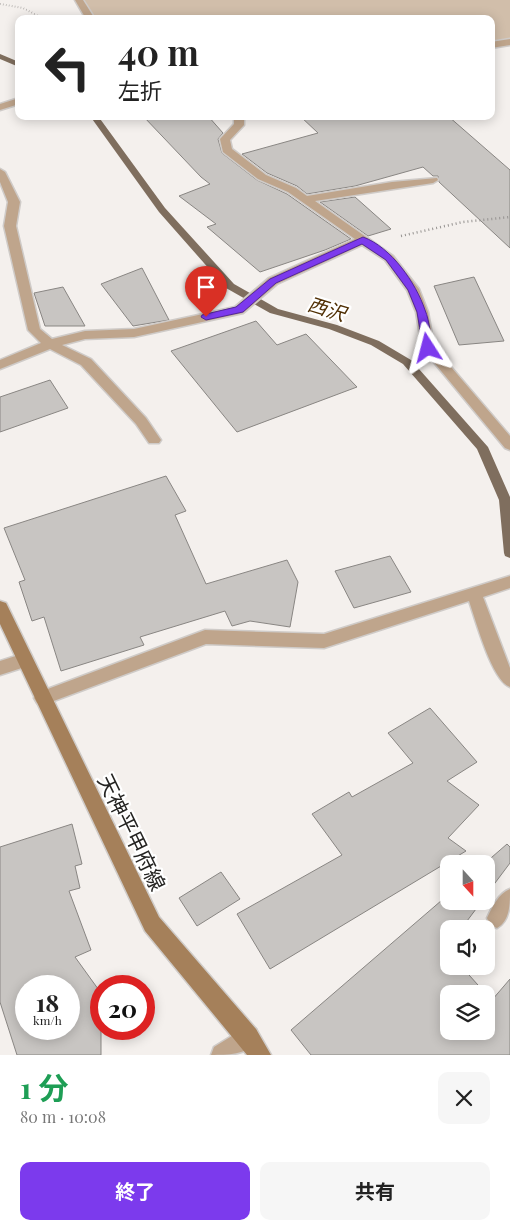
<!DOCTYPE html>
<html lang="ja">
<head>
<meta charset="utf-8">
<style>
  body { margin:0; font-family:"Playfair Display","Noto Sans JP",serif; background:#f6f6f6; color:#222; height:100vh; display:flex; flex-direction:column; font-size:19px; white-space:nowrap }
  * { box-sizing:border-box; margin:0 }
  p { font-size:16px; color:#767676 }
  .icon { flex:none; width:28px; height:28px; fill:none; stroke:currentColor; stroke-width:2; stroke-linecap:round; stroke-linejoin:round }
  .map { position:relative; height:1055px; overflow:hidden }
  .panel { display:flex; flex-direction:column; background:#fff; flex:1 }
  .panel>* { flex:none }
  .guide { position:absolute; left:15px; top:15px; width:480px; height:105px; border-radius:10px; box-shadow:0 2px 12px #0003; background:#fff; color:#222; overflow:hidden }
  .needle { width:32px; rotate:159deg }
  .buttons { position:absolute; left:440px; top:855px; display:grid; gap:10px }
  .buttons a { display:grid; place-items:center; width:55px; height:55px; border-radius:10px; background:#fff; box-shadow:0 2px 12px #0003; font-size:25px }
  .speed { position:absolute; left:15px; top:975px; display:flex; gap:10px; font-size:25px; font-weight:700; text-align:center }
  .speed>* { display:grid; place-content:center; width:65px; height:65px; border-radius:50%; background:#fff; box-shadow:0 2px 12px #0003; line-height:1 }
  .speed small { font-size:12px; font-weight:400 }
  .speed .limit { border:8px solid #d22; background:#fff; color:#111 }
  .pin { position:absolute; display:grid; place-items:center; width:42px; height:42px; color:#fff; margin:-51px -21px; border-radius:50% 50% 50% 0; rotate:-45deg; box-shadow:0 0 5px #0007 }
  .pin .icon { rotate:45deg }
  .me { position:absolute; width:55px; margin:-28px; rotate:351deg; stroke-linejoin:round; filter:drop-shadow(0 0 4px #0008) }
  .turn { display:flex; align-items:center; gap:18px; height:105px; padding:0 20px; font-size:22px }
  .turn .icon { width:65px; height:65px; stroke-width:2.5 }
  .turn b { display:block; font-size:35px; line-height:42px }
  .round { display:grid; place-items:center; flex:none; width:52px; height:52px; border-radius:10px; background:#f6f6f6 }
  .headline { display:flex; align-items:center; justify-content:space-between; height:85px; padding:0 20px }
  h1 { font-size:30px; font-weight:700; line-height:38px; color:#1e9e55 }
  .action { display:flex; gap:10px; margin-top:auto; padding:10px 20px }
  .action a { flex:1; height:58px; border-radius:10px; background:#7c3aed; color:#fff; font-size:20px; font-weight:700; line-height:58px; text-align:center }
  .action a+a { background:#f6f6f6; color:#222 }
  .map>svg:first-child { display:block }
  .green { fill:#d1beaa }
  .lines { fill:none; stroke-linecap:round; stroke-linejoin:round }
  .stream { fill:#7f6e5e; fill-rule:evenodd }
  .building { fill:#c8c5c2; stroke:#898683; fill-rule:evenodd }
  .service-casing { stroke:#cfcbc8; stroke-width:3 }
  .minor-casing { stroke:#cfcbc8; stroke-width:3 }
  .secondary-casing { stroke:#cfcbc8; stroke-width:3 }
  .path-far1 { stroke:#959290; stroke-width:2; stroke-dasharray:0.5 2.5; stroke-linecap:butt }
  .path { stroke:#959290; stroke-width:2.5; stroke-dasharray:1 3; stroke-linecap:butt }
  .service { fill:#bfa58c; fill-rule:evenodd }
  .minor { fill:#bfa58c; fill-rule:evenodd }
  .secondary { fill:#a5805a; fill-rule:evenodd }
  .route { fill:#7c3aed; stroke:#51269a }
  .labels { text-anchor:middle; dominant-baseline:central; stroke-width:4.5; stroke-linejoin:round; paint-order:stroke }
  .water-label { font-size:19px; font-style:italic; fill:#502f04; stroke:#fff }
  .near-street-label { font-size:21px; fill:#252422; stroke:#fff }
</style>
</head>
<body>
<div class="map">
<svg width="510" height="1055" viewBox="0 0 510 1055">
  <rect width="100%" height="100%" fill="#f4f0ed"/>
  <polygon class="green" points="79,0 510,0 510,42 491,45 491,19 91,19"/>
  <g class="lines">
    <g class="stream">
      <polygon points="0,54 19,62 19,67 0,59"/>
      <polygon points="90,116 98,116 165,208 234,284 278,309 337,325 379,341 411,360 488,447 510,497 510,558 505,556 504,553 499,500 477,449 403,364 371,345 329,329 270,313 226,288 159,212"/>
    </g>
  </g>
  <g class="building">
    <polygon points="143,116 208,116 223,133 218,139 222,153 257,180 287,194 351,239 325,250 260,272 207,227 216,224 179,196 210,184 201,177"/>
    <polygon points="300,116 448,116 510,170 510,248 439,182 438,176 433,176 423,167 355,186 307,194 297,186 267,173 242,154 318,133"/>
    <polygon points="355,197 391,229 368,236 320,202"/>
    <polygon points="142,268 169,320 133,326 101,284"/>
    <polygon points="474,277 504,341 459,345 434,286"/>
    <polygon points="63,287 85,326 45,326 34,293"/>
    <polygon points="256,321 277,345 306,334 357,387 237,432 171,351"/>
    <polygon points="50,380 68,408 0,432 0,397"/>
    <polygon points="166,476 186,511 175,515 206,584 287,560 298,582 290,627 250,621 232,626 225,611 140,637 144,645 61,671 44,617 32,621 19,582 25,580 4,528"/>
    <polygon points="390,556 411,592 354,608 335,571"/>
    <polygon points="430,708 477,762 447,781 479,805 448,838 466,851 270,969 237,914 342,855 312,814 349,792 352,797 413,763 388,733"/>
    <path d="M72 824 82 864 75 866 80 888 69 891 91 950 75 957 101 993V1055H17L0 1002V847ZM26 986H69V1029H26Z"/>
    <polygon points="507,844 510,847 510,863 486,895 486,864 484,864"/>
    <polygon points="221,872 240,899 197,926 179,898"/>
    <polygon points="449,894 449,901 482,901 461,929 449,929 449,945 446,949 449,953 449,966 461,966 486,994 449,994 449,1031 486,1031 486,994 492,1000 510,979 510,1055 311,1055 291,1030"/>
  </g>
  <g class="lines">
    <defs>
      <g id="service">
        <polygon points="75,0 83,0 95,19 86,19"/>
        <polygon points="510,39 510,45 491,48 491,42"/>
        <polygon points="19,98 19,104 0,110 0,104"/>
        <polygon points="234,116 244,116 244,125 230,140 232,149 266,175 296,188 307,196 392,182 437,178 438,180 433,183 315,201 393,256 419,289 428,312 434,347 510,436 510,450 505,448 422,348 416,312 407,290 385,260 362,245 277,284 243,313 134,337 85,339 62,345 91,359 146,418 161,440 159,443 149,443 136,424 81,365 50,349 0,369 0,360 41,343 28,330 4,226 8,202 0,182 0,169 5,172 20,202 16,226 40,329 52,339 85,331 134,329 235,307 269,278 355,239 288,192 258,179 223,152 220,139 234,124"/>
        <path d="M510 576V588L483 597 510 668V687C492 681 476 621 469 601L324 648 206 644 43 705 37 703 34 698 37 693 205 630 324 634Z"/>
        <path d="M510 889C510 904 510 921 497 928L490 925 487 918C492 907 499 893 510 889Z"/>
      </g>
      <g id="minor">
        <polygon points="25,653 31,655 33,660 31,665 0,675 0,661"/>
        <path d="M248 1026 256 1029 259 1037C250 1055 230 1055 211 1055L214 1047Z"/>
      </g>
      <polygon id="secondary" points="0,601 6,603 8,607 159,917 256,1029 271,1055 247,1055 145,931 0,624"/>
    </defs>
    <use href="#service" class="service-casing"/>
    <use href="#minor" class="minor-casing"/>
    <use href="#secondary" class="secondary-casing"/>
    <polyline class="path-far1" points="0,4 23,8 44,19"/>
    <polyline class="path" points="401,236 463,222 510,217"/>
    <use href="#service" class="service"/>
    <use href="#minor" class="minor"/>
    <use href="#secondary" class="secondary"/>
  </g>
  <path class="route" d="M363 237C391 247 416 283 425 310 430 322 430 336 433 348L431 351H428L423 348 417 312 408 290 386 260 362 244 276 283 243 312 206 320 201 317 202 315 236 307 270 279Z"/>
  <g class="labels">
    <g class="water-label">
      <text transform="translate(327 308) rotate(17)">西沢</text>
    </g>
    <g class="near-street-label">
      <text transform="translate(133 832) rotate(64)">天神平甲府線</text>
    </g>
  </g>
</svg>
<div class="buttons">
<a><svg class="needle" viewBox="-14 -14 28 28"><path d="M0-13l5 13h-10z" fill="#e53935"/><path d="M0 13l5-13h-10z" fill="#767676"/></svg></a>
<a><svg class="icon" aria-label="sound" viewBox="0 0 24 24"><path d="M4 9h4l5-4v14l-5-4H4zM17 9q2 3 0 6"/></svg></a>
<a><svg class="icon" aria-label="layers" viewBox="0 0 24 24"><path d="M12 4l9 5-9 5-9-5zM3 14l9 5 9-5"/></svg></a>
</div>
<div class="speed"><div>18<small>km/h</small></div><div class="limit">20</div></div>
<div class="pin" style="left:206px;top:317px;background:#d93025"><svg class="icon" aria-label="arrive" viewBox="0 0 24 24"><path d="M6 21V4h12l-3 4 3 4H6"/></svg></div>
<svg class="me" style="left:428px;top:348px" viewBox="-20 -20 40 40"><path d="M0-17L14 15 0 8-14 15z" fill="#7c3aed" stroke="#fff" stroke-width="4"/></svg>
<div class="guide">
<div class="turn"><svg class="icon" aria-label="left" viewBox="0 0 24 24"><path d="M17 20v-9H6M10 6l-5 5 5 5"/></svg><div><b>40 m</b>左折</div></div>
</div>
</div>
<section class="panel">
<div class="headline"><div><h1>1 分</h1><p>80 m · 10:08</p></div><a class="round"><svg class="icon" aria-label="close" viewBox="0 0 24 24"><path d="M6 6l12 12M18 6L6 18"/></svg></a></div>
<div class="action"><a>終了</a><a>共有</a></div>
</section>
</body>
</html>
